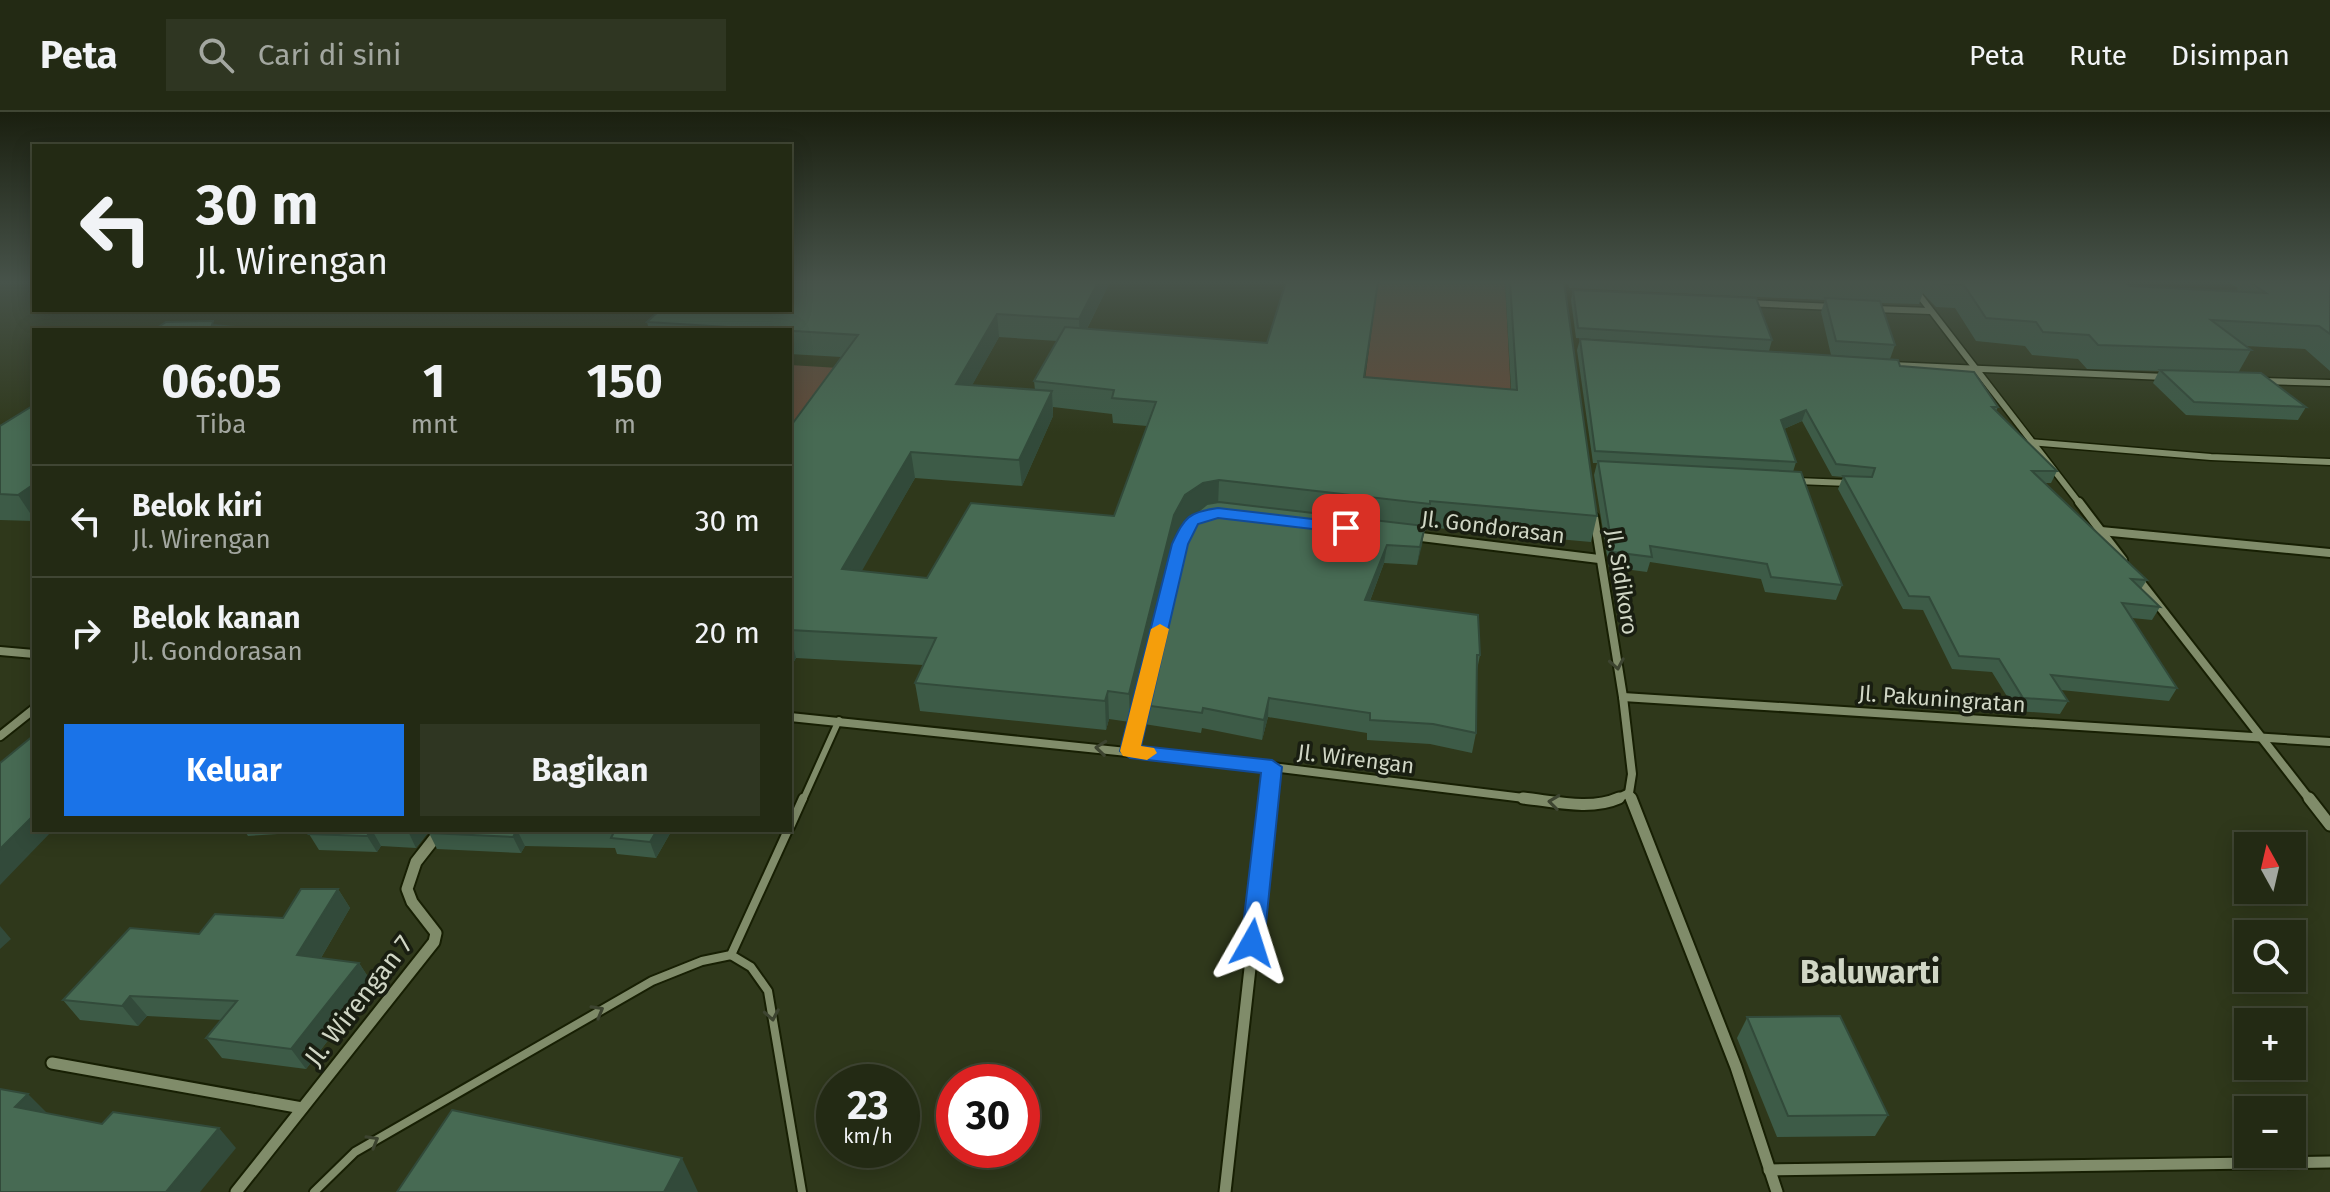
<!DOCTYPE html>
<html lang="id">
<head>
<meta charset="utf-8">
<style>
  body { margin:0; font-family:"Fira Sans",sans-serif; background:#2f3622; color:#f1f3f6; height:100vh; display:flex; flex-direction:column; font-size:30px; white-space:nowrap }
  * { box-sizing:border-box; margin:0 }
  p { font-size:26px; color:#a3a7a0 }
  .icon { flex:none; width:44px; height:44px; fill:none; stroke:currentColor; stroke-width:2; stroke-linecap:round; stroke-linejoin:round }
  .map { position:relative; flex:1; overflow:hidden }
  .details { position:absolute; left:32px; top:216px; width:760px; height:504px; display:flex; flex-direction:column; background:#232a14; border-radius:0px; box-shadow:0 4px 20px #0003,0 0 0 2px #404634 }
  .details>* { flex:none }
  .hud { position:absolute; left:32px; top:32px; width:760px; height:168px; border-radius:0px; box-shadow:0 4px 20px #0003,0 0 0 2px #404634; background:#232a14; color:#f1f3f6; overflow:hidden }
  .needle { width:52px; rotate:352deg }
  .controls { position:absolute; left:2234px; top:720px; display:grid; gap:16px }
  .controls a { display:grid; place-items:center; width:72px; height:72px; border-radius:0px; background:#232a14; box-shadow:0 4px 20px #0003,0 0 0 2px #404634; font-size:40px }
  .speed { position:absolute; left:816px; top:952px; display:flex; gap:16px; font-size:40px; font-weight:700; text-align:center }
  .speed>* { display:grid; place-content:center; width:104px; height:104px; border-radius:50%; background:#232a14; box-shadow:0 4px 20px #0003,0 0 0 2px #404634; line-height:1 }
  .speed small { font-size:20px; font-weight:400 }
  .speed .limit { border:12px solid #d22; background:#fff; color:#111 }
  .pin { position:absolute; display:grid; place-items:center; width:68px; height:68px; color:#fff; margin:-34px; border-radius:16px; box-shadow:0 4px 12px #0006 }
  .me { position:absolute; width:88px; margin:-44px; rotate:6deg; stroke-linejoin:round; filter:drop-shadow(0 0 6px #0008) }
  .turn { display:flex; align-items:center; gap:28px; height:168px; padding:0 32px; font-size:36px }
  .turn .icon { width:104px; height:104px; stroke-width:2.5 }
  .turn b { display:block; font-size:56px; line-height:68px }
  .eta { display:flex; justify-content:space-evenly; align-items:center; height:136px; text-align:center }
  .eta b { font-size:48px; font-weight:700; line-height:56px }
  .action { display:flex; gap:16px; margin-top:auto; padding:16px 32px }
  .action a { flex:1; height:92px; border-radius:0px; background:#1a73e8; color:#fff; font-size:32px; font-weight:700; line-height:92px; text-align:center }
  .action a+a { background:#2f3622; color:#f1f3f6 }
  ul { padding:0; list-style:none }
  li { display:flex; align-items:center; gap:24px; height:112px; padding:0 32px; border-top:2px solid #404634 }
  li div { flex:1 }
  li b { display:block; font-size:30px }
  li em { font-style:normal }
  header { display:flex; align-items:center; gap:48px; box-sizing:border-box; height:112px; padding:0 40px; background:#232a14; border-bottom:2px solid #404634 }
  header strong { font-size:38px }
  nav { display:flex; gap:44px; margin-inline-start:auto; font-size:28px }
  .search { width:560px; height:72px; background:#2f3622; display:flex; align-items:center; gap:20px; box-sizing:border-box; padding:0 28px; border-radius:0px; color:#a3a7a0; font-size:30px }
  .map>svg:first-child { display:block }
  .green { fill:#624b39 }
  .lines { fill:none; stroke-linecap:round; stroke-linejoin:round }
  .lane-far1-casing { stroke:#171f03; stroke-width:10 }
  .lane-casing { stroke:#171f03; stroke-width:12 }
  .street-far2-casing { stroke:#171f03; stroke-width:9 }
  .street-far1-casing { stroke:#171f03; stroke-width:12 }
  .street-casing { stroke:#171f03; stroke-width:15 }
  .lane-far1 { stroke:#808c6a; stroke-width:6 }
  .lane { stroke:#808c6a; stroke-width:8 }
  .street-far2 { stroke:#808c6a; stroke-width:6 }
  .street-far1 { stroke:#808c6a; stroke-width:8 }
  .street { stroke:#808c6a; stroke-width:11 }
  .wall { fill:#3d5b47; fill-rule:evenodd }
  .shaded-wall { fill:#324a3a }
  .building { fill:#476a53; stroke:#324a3a; stroke-width:2 }
  .oneway { stroke:#3d4430 }
  .route { fill:#1a73e8; stroke:#114b97; stroke-width:2 }
  .slow { fill:#f59e0b }
  .labels { text-anchor:middle; dominant-baseline:central; stroke-width:7; stroke-linejoin:round; paint-order:stroke }
  .street-label { font-size:22px; fill:#d0d6c5; stroke:#191e11 }
  .near-street-label { font-size:26px; fill:#d0d6c5; stroke:#191e11 }
  .near-quarter-label { font-size:32px; font-weight:bold; fill:#d0d6c5; stroke:#191e11 }
</style>
</head>
<body>
<header>
<strong>Peta</strong>
<div class="search"><svg class="icon" aria-label="search" viewBox="0 0 24 24"><circle cx="10" cy="10" r="6"/><path d="M15 15l6 6"/></svg>Cari di sini</div>
<nav><a>Peta</a><a>Rute</a><a>Disimpan</a></nav>
</header>
<div class="map">
<svg width="2330" height="1080" viewBox="0 0 2330 1080">
  <rect width="100%" height="100%" fill="#2f381b"/>
  <g class="green">
    <polygon points="1378,170 1505,170 1512,303 1362,290"/>
    <polygon points="790,253 855,257 790,329"/>
  </g>
  <g class="lines">
    <defs>
      <polyline id="lane-far1" points="803,688 839,608"/>
      <g id="lane">
        <polyline points="790,715 803,686"/>
        <polyline points="731,843 788,718"/>
        <polyline points="314,1080 355,1040 652,869 702,849 731,843 751,855 768,879 802,1080"/>
      </g>
      <g id="street-far2">
        <polyline points="1909,170 2080,392"/>
        <polyline points="1747,191 1834,195"/>
        <polyline points="1875,197 1930,199"/>
        <polyline points="1891,253 2165,265"/>
        <polyline points="2262,269 2330,271"/>
        <polyline points="2030,330 2211,345 2330,350"/>
        <polyline points="1797,369 1848,371"/>
      </g>
      <g id="street-far1">
        <polyline points="2079,390 2123,448"/>
        <polyline points="1594,405 1623,585 1632,662 1629,681"/>
        <polyline points="2101,419 2330,441"/>
        <polyline points="1413,424 1599,447"/>
        <polyline points="2139,468 2310,688"/>
        <polyline points="0,539 34,542"/>
        <polyline points="1623,585 2330,630"/>
        <polyline points="790,605 1272,655 1540,688"/>
        <polyline points="0,624 34,597"/>
        <polyline points="1130,639 1180,432 1188,413 1198,405"/>
        <polyline points="1629,681 1632,688"/>
        <polyline points="1268,688 1272,655"/>
        <polyline points="1614,688 1629,681"/>
      </g>
      <g id="street">
        <path d="M1523 686C1553 689 1590 699 1619 686"/>
        <polyline points="1631,686 1736,955 1777,1080"/>
        <polyline points="2309,686 2330,713"/>
        <polyline points="52,951 302,996"/>
        <polyline points="1769,1058 2330,1050"/>
        <polyline points="236,1080 434,830 436,821 412,790 407,777 416,750 441,718"/>
        <polyline points="1225,1080 1269,686"/>
      </g>
    </defs>
    <use href="#lane-far1" class="lane-far1-casing"/>
    <use href="#lane" class="lane-casing"/>
    <use href="#street-far2" class="street-far2-casing"/>
    <use href="#street-far1" class="street-far1-casing"/>
    <use href="#street" class="street-casing"/>
    <use href="#lane-far1" class="lane-far1"/>
    <use href="#lane" class="lane"/>
    <use href="#street-far2" class="street-far2"/>
    <use href="#street-far1" class="street-far1"/>
    <use href="#street" class="street"/>
  </g>
  <g class="wall">
    <path d="M1110 170 1087 217 1365 265 1511 277 1505 170H1564L1597 404 1591 430 1426 415V419H1424L1417 453 1384 451 1370 489 1480 543 1476 563V621L1472 641 1430 632 1367 628V621L1268 605 1262 628 1202 616 1201 621 1144 612 1143 593 1194 403 1185 410 1174 429 1130 610 1109 607 1106 618 920 599 915 571 923 553 796 546 790 556V315L841 245 790 242V218H649L647 210ZM999 225 1057 229 1034 269 1035 278 972 273ZM1053 295 1112 302 1113 311 1147 314 1114 404 927 466 861 459 915 366 1022 374 1053 304Z"/>
    <polygon points="1568,170 2124,170 2130,174 2236,180 2238,176 2228,170 2330,170 2330,259 2305,237 2246,234 2251,238 2238,261 2306,295 2298,308 2186,303 2153,271 2159,259 2087,257 2078,247 2032,243 2025,234 1976,229 1955,196 1936,195 1923,181 1919,192 1881,191 1895,233 1890,247 1831,243 1821,200 1825,188 1569,176"/>
    <polygon points="1573,178 1772,228 1769,239 1576,226 1571,188"/>
    <polygon points="1580,227 1900,254 1998,295 1996,299 2057,359 2051,371 2045,371 2147,468 2141,477 2160,495 2152,508 2132,506 2177,576 2169,589 2061,578 2068,589 2060,602 2016,599 1992,560 1952,557 1923,498 1903,497 1838,377 1843,365 1832,364 1802,309 1784,317 1796,350 1793,360 1842,473 1836,488 1765,480 1761,467 1650,450 1647,460 1609,455 1594,363 1597,351 1593,351 1577,238"/>
    <polygon points="34,293 34,409 0,408 0,314"/>
    <polygon points="244,718 430,718 416,736 381,734 377,740 319,738 309,722 310,720 248,724"/>
    <polygon points="430,718 672,718 656,746 617,742 615,736 525,734 521,741 437,737 429,721"/>
    <polygon points="338,777 350,796 321,846 359,851 372,871 306,957 222,946 206,926 222,908 147,904 138,914 80,908 63,888 199,822 283,806"/>
    <polygon points="1747,906 1888,1003 1875,1024 1777,1025 1737,926"/>
  </g>
  <g class="shaded-wall">
    <polygon points="1098,170 1110,170 1080,230 1079,207"/>
    <polygon points="997,202 999,225 959,297 956,272"/>
    <polygon points="1052,279 1053,304 1022,374 1019,348"/>
    <polygon points="1806,298 1802,309 1777,320 1781,308"/>
    <polygon points="911,340 915,366 847,485 842,457"/>
    <polygon points="1219,368 1218,394 1202,397 1185,410 1174,429 1130,610 1129,582 1174,403 1185,383 1203,371"/>
    <polygon points="34,372 34,407 18,383"/>
    <polygon points="1425,414 1422,433 1417,453 1420,435"/>
    <polygon points="1387,433 1384,451 1363,507 1365,488"/>
    <polygon points="790,520 796,546 790,556"/>
    <polygon points="1108,579 1109,607 1106,618 1105,589"/>
    <polygon points="1269,586 1268,605 1262,628 1264,608"/>
    <polygon points="34,703 34,718 53,718 0,773 0,737"/>
    <polygon points="372,718 381,734 377,740 367,724"/>
    <polygon points="409,718 430,718 416,736 408,719"/>
    <polygon points="517,718 525,734 521,741 513,725"/>
    <polygon points="657,718 672,718 656,746 650,730"/>
    <polygon points="338,777 350,796 311,863 297,843"/>
    <polygon points="0,814 11,827 0,837"/>
    <polygon points="359,851 372,871 306,957 291,937"/>
    <polygon points="130,884 147,904 138,914 122,894"/>
    <polygon points="28,982 48,1002 15,995"/>
    <polygon points="219,1016 236,1036 200,1080 166,1080"/>
    <polygon points="682,1046 698,1080 664,1080"/>
  </g>
  <g class="building">
    <polygon points="790,170 1098,170 1079,207 997,202 956,272 1052,279 1019,348 911,340 842,457 927,466 971,391 1114,404 1156,290 1112,286 1114,278 1034,269 1065,215 1267,231 1286,170 1378,170 1364,265 1517,278 1510,170 1564,170 1597,404 1430,389 1430,392 1219,368 1203,371 1185,383 1174,403 1129,582 1108,579 1105,589 915,571 936,526 790,518 790,315 858,223 647,210 660,198 790,198"/>
    <polygon points="1942,170 2124,170 2130,174 2266,181 2250,170 2330,170 2330,222 2319,214 2211,208 2251,238 2098,233 2089,223 2043,220 2036,210 1986,206 1964,173 1945,173"/>
    <polygon points="1573,178 1756,186 1772,228 1578,216"/>
    <polygon points="1825,186 1880,189 1895,233 1836,229"/>
    <polygon points="213,209 212,213 259,217 154,218 166,210"/>
    <polygon points="1580,227 1898,248 1900,254 1974,260 1998,295 1992,295 2057,359 2032,359 2147,468 2131,467 2160,495 2122,491 2177,576 2051,563 2068,589 2023,586 1999,547 1959,544 1929,485 1909,484 1843,364 1872,365 1875,356 1836,352 1806,298 1781,308 1796,350 1595,339"/>
    <polygon points="2160,258 2261,261 2306,295 2194,290"/>
    <polygon points="34,293 34,372 18,383 0,382 0,314"/>
    <polygon points="1598,349 1801,360 1842,473 1771,465 1767,452 1650,434 1652,445 1613,440"/>
    <polygon points="1219,390 1425,414 1420,435 1387,433 1365,488 1478,503 1480,543 1477,543 1476,621 1433,612 1370,608 1370,601 1269,586 1264,608 1203,596 1202,601 1143,593 1187,416 1196,401 1207,392"/>
    <polygon points="34,623 34,703 0,737 0,651"/>
    <polygon points="312,718 371,718 367,724 309,722"/>
    <polygon points="430,718 517,718 513,725 429,721"/>
    <polygon points="541,718 657,718 650,730 611,726 614,720"/>
    <polygon points="301,777 338,777 297,843 359,851 291,937 206,926 237,889 130,884 122,894 63,888 130,816 199,822 215,802 283,806"/>
    <polygon points="1840,904 1888,1003 1788,1004 1747,905"/>
    <polygon points="0,977 28,982 15,995 102,1012 113,1000 219,1016 166,1080 0,1080"/>
    <polygon points="452,998 682,1046 664,1080 397,1080"/>
  </g>
  <defs><path id="oneway-chevron" d="M-2-3.5L2.5 0L-2 3.5" fill="none" stroke-width="1.6" stroke-linecap="round" stroke-linejoin="round" transform="scale(2)"/></defs>
  <g class="oneway">
    <use href="#oneway-chevron" transform="translate(1617 552) rotate(80)"/>
    <use href="#oneway-chevron" transform="translate(1101 636) rotate(-174)"/>
    <use href="#oneway-chevron" transform="translate(1554 690) rotate(-173)"/>
    <use href="#oneway-chevron" transform="translate(598 899) rotate(-30)"/>
    <use href="#oneway-chevron" transform="translate(772 903) rotate(80)"/>
    <use href="#oneway-chevron" transform="translate(373 1029) rotate(-30)"/>
  </g>
  <linearGradient id="sky" x2="0" y2="1"><stop stop-color="#1a1f0f"/><stop offset="0.53" stop-color="#47534a"/><stop offset="1" stop-color="#47534a" stop-opacity="0"/></linearGradient>
  <rect width="2330" height="321" fill="url(#sky)"/>
  <path class="route" d="M1218 396 1346 411 1354 416 1346 421 1218 406 1198 412 1188 432 1141 634 1272 648 1282 655 1264 831 1260 838 1252 840 1244 838 1241 831 1261 661 1130 646 1120 639 1172 432C1185 405 1188 400 1218 396Z"/>
  <polygon class="slow" points="1160,512 1169,517 1141,634 1154,636 1157,641 1147,648 1123,644 1120,639 1151,517"/>
  <g class="labels">
    <g class="street-label">
      <text transform="translate(1493 415) rotate(7)">Jl. Gondorasan</text>
      <text transform="translate(1622 470) rotate(81)">Jl. Sidikoro</text>
      <text transform="translate(1942 587) rotate(4)">Jl. Pakuningratan</text>
      <text transform="translate(1356 647) rotate(7)">Jl. Wirengan</text>
    </g>
    <g class="near-street-label">
      <text transform="translate(359 889) rotate(-52)">Jl. Wirengan 7</text>
    </g>
    <g class="near-quarter-label">
      <text x="1870" y="860">Baluwarti</text>
    </g>
  </g>
</svg>
<div class="controls">
<a><svg class="needle" viewBox="-14 -14 28 28"><path d="M0-13l5 13h-10z" fill="#e53935"/><path d="M0 13l5-13h-10z" fill="#a3a7a0"/></svg></a>
<a><svg class="icon" aria-label="search" viewBox="0 0 24 24"><circle cx="10" cy="10" r="6"/><path d="M15 15l6 6"/></svg></a>
<a>+</a>
<a>−</a>
</div>
<div class="speed"><div>23<small>km/h</small></div><div class="limit">30</div></div>
<div class="pin" style="left:1346px;top:416px;background:#d93025"><svg class="icon" aria-label="arrive" viewBox="0 0 24 24"><path d="M6 21V4h12l-3 4 3 4H6"/></svg></div>
<svg class="me" style="left:1252px;top:831px" viewBox="-20 -20 40 40"><path d="M0-17L14 15 0 8-14 15z" fill="#1a73e8" stroke="#fff" stroke-width="4"/></svg>
<div class="hud">
<div class="turn"><svg class="icon" aria-label="left" viewBox="0 0 24 24"><path d="M17 20v-9H6M10 6l-5 5 5 5"/></svg><div><b>30 m</b>Jl. Wirengan</div></div>
</div>
<section class="details">
<div class="eta">
<div><b>06:05</b><p>Tiba</p></div>
<div><b>1</b><p>mnt</p></div>
<div><b>150</b><p>m</p></div>
</div>
<ul>
<li><svg class="icon" aria-label="left" viewBox="0 0 24 24"><path d="M17 20v-9H6M10 6l-5 5 5 5"/></svg><div><b>Belok kiri</b><p>Jl. Wirengan</p></div><em>30 m</em></li>
<li><svg class="icon" aria-label="right" viewBox="0 0 24 24"><path d="M7 20v-9h11M14 6l5 5-5 5"/></svg><div><b>Belok kanan</b><p>Jl. Gondorasan</p></div><em>20 m</em></li>
</ul>
<div class="action"><a>Keluar</a><a>Bagikan</a></div>
</section>
</div>
</body>
</html>
